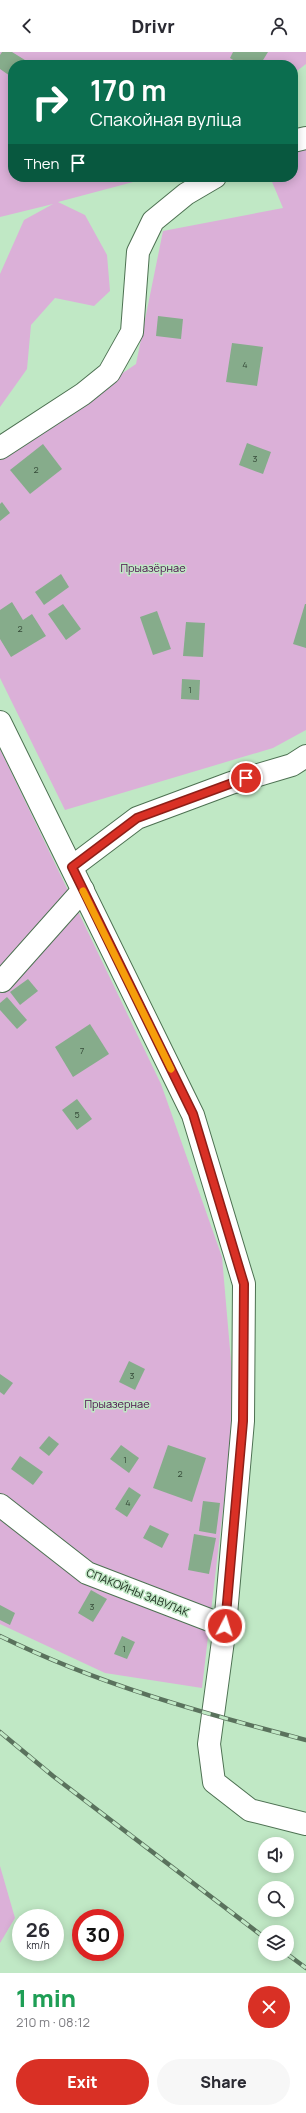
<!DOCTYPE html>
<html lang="en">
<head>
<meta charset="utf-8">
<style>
  body { margin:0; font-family:Manrope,sans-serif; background:#f7f7f7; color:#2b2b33; height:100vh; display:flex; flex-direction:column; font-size:15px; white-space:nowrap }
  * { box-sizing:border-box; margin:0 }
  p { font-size:13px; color:#7c7c81 }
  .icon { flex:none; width:22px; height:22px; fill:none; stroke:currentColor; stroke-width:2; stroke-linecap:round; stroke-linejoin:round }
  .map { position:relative; height:1921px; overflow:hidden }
  .details { display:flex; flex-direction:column; background:#fff; flex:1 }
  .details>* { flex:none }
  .top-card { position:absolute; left:8px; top:8px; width:290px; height:122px; border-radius:16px; box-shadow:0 2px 10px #0003; background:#0b6e4f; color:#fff; overflow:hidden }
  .buttons { position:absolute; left:258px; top:1785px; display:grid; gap:8px }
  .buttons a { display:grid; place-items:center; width:36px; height:36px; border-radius:50%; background:#fff; box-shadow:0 2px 10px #0003; font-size:20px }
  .speed { position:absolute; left:12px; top:1857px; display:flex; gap:8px; font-size:20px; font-weight:700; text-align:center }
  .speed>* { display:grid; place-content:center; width:52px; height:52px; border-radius:50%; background:#fff; box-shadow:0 2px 10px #0003; line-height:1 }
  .speed small { font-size:10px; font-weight:400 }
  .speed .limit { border:6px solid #d22; background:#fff; color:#111 }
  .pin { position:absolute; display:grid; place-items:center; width:34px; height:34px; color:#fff; margin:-17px; border:2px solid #fff; border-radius:50%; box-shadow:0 1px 4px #0007 }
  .me { position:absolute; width:44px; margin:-22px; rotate:5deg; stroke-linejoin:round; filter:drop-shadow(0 0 3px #0008) }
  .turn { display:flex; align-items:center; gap:14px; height:84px; padding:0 16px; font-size:18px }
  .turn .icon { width:52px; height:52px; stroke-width:2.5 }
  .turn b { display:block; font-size:28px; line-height:34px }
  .then { display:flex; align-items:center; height:38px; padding:0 16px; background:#0003; gap:8px; font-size:15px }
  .round { display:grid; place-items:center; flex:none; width:42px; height:42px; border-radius:21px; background:#f7f7f7 }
  .summary { display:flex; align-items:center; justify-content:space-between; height:68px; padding:0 16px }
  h1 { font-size:24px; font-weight:800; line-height:30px; color:#1e9e55 }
  .action { display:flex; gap:8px; margin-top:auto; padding:8px 16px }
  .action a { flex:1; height:46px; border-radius:24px; background:#d93025; color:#fff; font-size:16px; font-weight:800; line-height:46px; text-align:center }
  .action a+a { background:#f7f7f7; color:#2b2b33 }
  header { display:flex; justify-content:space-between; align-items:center; height:52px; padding:0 16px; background:#fff; font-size:18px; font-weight:800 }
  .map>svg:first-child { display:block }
  .green { fill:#dbb0d8 }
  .building { fill:#86ac8b }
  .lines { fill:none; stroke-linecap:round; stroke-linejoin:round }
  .minor-casing { stroke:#4d7152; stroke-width:24 }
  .minor { stroke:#fff; stroke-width:22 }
  .rail-casing { stroke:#5a725d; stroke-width:4.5 }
  .rail { stroke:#c0e8c5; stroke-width:3; stroke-dasharray:9; stroke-linecap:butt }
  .route-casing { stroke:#8d1f18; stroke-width:10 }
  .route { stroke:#d93025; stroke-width:7 }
  .slow { stroke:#f59e0b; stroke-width:7 }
  .labels { text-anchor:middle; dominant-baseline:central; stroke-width:3; stroke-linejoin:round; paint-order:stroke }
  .number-label { font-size:9px; fill:#354a38 }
  .park-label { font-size:11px; fill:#4b0c4b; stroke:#c0e8c5 }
  .street-label { font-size:11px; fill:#1a291c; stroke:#c0e8c5 }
</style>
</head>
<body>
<header><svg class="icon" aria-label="back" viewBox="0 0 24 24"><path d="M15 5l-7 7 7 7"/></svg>Drivr<svg class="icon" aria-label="person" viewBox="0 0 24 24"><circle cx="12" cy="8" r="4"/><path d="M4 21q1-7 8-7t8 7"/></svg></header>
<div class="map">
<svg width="306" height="1921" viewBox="0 0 306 1921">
  <rect width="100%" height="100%" fill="#c0e8c5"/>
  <g class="green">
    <polygon points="0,0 306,0 306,12 293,22 293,13 13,13 13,125 152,125 58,150 85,163 107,203 110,239 94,254 55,246 31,273 27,317 0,355 0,222 24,168 53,152 0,165"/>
    <polygon points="306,91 306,678 273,696 65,758 0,626 0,404 136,312 163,179 283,156 270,125 293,125 293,95"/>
    <polygon points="0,697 161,1032 222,1205 235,1355 202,1636 105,1621 0,1572"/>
    <polygon points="0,1814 15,1866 0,1891"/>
  </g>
  <g class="building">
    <polygon points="2,0 12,0 33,13 13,13 13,26 0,17 0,3"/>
    <polygon points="233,0 268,0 260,13 241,13 230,6"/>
    <polygon points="158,264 183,267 181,287 156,284"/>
    <polygon points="232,291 263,295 257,334 226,330"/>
    <polygon points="247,391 271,400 263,422 239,413"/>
    <polygon points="43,392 62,417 30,442 10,418"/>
    <polygon points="2,450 10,461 0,469 0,452"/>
    <polygon points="61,522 69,535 44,553 35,540"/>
    <polygon points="12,550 23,568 32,562 46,584 11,605 0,587 0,558"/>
    <polygon points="63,552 81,577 66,588 48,562"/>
    <polygon points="305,552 306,552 306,596 293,592"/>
    <polygon points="157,559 171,597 153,603 140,565"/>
    <polygon points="186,570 205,571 203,605 183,604"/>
    <polygon points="182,627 200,628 199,648 181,647"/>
    <polygon points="28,927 38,939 20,953 10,940"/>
    <polygon points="7,945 27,968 17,977 0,958 0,951"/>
    <polygon points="90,972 109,1002 73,1025 55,995"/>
    <polygon points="77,1047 92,1067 77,1078 62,1058"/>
    <polygon points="129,1309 145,1317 135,1338 119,1330"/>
    <polygon points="0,1322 13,1331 4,1343 0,1340"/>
    <polygon points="49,1384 59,1392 49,1404 39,1396"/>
    <polygon points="121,1393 139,1406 129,1421 110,1407"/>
    <polygon points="168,1393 206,1406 192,1450 153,1436"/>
    <polygon points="20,1404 43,1420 33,1433 11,1417"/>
    <polygon points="129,1435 141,1443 127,1465 115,1457"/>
    <polygon points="203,1449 220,1451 216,1482 199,1479"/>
    <polygon points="150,1473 169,1482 162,1496 143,1486"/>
    <polygon points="194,1482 216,1486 209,1522 188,1518"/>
    <polygon points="91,1538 107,1547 93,1570 78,1561"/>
    <polygon points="0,1553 15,1561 10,1573 0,1568"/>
    <polygon points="122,1584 135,1590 127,1607 114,1602"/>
  </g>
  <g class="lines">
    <defs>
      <g id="minor">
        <polyline points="293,89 306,86"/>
        <polyline points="0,396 83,342 109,321 132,280 138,200 153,169 186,142 215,125"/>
        <polyline points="0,670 193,1063 244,1232 243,1369 225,1574 209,1692 214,1730 250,1758 306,1772"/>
        <polyline points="72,815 137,766 231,731 292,713 306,704"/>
        <polyline points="2,929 83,838"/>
        <polyline points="0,1453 87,1521 225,1574"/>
      </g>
    </defs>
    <use href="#minor" class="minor-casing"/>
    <use href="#minor" class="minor"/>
    <defs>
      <g id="rail">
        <path d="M0 1584C97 1632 202 1661 306 1688"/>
        <polyline points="0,1680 53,1724 265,1886"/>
        <polyline points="287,1902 306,1916"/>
      </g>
    </defs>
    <use href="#rail" class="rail-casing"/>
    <use href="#rail" class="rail"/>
  </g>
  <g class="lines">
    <defs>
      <polyline id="route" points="225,1574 243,1369 244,1232 193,1062 72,815 137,766 246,726"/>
    </defs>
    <use href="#route" class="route-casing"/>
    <use href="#route" class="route"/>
    <polyline class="slow" points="83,839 171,1017"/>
  </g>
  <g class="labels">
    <g class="number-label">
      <text x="245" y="312">4</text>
      <text x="255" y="406">3</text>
      <text x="36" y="417">2</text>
      <text x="20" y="576">2</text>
      <text x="190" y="637">1</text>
      <text x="82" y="998">7</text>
      <text x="77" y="1062">5</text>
      <text x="132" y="1323">3</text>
      <text x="125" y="1407">1</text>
      <text x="180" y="1421">2</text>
      <text x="128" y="1450">4</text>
      <text x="92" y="1554">3</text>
      <text x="124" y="1596">1</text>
    </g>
    <g class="park-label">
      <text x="153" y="515">Прыазёрнае</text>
      <text x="117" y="1351">Прыазернае</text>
    </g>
    <g class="street-label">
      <text transform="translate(138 1540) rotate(22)">СПАКОЙНЫ ЗАВУЛАК</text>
    </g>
  </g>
</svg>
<div class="buttons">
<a><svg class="icon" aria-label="sound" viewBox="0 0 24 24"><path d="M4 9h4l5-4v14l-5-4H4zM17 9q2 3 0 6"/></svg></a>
<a><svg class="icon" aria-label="search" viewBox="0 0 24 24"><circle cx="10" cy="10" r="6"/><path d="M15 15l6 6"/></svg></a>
<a><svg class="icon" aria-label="layers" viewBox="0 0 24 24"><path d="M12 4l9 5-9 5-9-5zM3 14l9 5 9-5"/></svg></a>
</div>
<div class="speed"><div>26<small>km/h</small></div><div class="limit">30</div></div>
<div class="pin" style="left:246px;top:726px;background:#d93025"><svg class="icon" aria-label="arrive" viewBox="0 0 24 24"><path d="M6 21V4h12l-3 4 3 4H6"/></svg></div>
<svg class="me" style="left:225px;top:1574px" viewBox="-20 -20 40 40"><circle r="17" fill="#d93025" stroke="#fff" stroke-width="3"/><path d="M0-11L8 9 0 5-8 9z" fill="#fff"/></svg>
<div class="top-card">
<div class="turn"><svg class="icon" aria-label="right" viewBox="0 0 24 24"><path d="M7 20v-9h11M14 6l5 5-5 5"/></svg><div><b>170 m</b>Спакойная вуліца</div></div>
<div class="then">Then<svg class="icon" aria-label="arrive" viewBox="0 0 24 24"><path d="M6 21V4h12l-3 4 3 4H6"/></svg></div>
</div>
</div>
<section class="details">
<div class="summary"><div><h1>1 min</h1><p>210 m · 08:12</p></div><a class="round" style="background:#d93025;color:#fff"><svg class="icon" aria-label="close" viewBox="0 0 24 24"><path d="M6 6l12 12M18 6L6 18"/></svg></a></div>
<div class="action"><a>Exit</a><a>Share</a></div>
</section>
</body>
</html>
